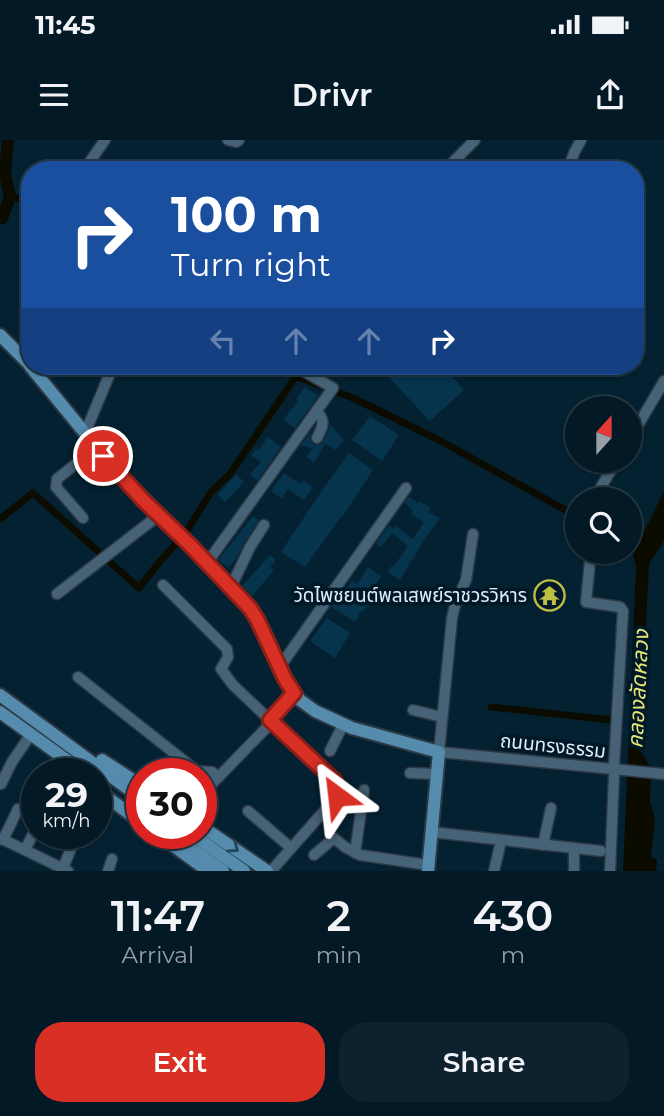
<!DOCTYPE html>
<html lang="en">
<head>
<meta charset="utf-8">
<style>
  body { margin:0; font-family:Montserrat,"Noto Sans Thai",sans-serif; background:#0d222e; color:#f1f3f6; height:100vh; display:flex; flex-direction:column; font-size:26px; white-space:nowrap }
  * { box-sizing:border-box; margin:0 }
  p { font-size:23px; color:#97a0a7 }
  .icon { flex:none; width:38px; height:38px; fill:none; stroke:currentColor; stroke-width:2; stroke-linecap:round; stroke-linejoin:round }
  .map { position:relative; height:731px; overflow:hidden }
  .sheet { display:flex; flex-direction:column; background:#031926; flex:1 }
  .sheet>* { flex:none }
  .top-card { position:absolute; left:21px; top:21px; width:623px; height:214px; border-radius:28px; box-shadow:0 2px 5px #0004,0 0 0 2px #243843; background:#1a4fa0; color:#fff; overflow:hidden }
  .needle { width:46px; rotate:21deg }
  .tools { position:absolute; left:565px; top:256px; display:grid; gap:14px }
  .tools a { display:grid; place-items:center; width:77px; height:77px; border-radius:50%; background:#031926; box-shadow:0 2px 5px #0004,0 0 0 2px #243843; font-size:35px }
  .speed { position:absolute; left:21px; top:618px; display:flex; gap:14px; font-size:35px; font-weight:700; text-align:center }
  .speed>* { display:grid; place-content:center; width:91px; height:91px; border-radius:50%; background:#031926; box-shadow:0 2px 5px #0004,0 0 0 2px #243843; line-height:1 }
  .speed small { font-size:18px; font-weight:400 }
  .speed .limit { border:10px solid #d22; background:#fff; color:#111 }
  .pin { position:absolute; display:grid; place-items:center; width:60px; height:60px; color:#fff; margin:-30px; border:4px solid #fff; border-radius:50%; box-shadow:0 2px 7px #0007 }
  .me { position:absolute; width:77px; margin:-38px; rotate:330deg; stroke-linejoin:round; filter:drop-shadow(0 0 5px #0008) }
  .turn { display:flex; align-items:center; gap:24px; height:147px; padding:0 35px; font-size:32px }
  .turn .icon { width:91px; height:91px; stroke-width:2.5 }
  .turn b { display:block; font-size:49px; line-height:60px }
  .lanes { display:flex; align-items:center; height:66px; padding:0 35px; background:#0003; justify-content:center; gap:35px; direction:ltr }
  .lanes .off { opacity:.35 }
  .eta { display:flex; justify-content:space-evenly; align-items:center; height:119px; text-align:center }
  .eta b { font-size:42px; font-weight:600; line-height:49px }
  .button { display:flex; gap:14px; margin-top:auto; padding:14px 35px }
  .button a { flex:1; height:80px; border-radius:28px; background:#d93025; color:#fff; font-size:28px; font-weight:600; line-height:80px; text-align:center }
  .button a+a { background:#0d222e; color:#f1f3f6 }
  .status { display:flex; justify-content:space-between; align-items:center; height:49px; padding:0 35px; background:#031926; direction:ltr }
  .status svg { height:19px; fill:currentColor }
  header { display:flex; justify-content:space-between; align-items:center; height:91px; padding:0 35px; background:#031926; font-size:32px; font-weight:600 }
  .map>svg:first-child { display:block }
  .water { fill:#0b0b00 }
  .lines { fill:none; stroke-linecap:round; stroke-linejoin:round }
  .canal { stroke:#0b0b00; stroke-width:7 }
  .river { stroke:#0b0b00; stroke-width:12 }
  .building { fill:#05344c }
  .minor-casing { stroke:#2c3844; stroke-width:13 }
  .major-casing { stroke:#2c3844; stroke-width:16 }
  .minor { stroke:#456276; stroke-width:10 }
  .major { stroke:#558bad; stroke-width:12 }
  .oneway { stroke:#22465d }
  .route-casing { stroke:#8d1f18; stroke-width:18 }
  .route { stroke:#d93025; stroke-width:12 }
  .labels { text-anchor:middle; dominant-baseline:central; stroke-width:7; stroke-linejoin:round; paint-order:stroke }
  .poi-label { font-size:19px; fill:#deeffa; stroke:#001828; text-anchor:end }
  .street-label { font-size:19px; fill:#deeffa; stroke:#001828 }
  .water-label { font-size:21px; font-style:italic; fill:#e5e877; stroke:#001828 }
</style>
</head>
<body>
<div class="status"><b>11:45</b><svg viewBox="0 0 49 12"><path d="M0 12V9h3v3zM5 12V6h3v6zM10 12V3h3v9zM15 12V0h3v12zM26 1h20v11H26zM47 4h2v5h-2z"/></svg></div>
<header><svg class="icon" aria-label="menu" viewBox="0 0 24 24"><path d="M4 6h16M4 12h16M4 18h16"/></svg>Drivr<svg class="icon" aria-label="share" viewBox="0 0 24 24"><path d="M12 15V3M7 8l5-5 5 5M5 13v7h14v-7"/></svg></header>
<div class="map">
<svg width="664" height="731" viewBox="0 0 664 731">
  <rect width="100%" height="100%" fill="#042132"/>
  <polygon class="water" points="664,351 664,401 649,424 640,610 651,628 650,661 655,680 651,716 657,720 656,731 623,731 636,427 633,414"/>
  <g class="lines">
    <g class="canal">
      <polyline points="10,57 24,60 30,66"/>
      <polyline points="276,226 282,231 353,258 437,299 578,377"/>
      <polyline points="0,379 33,353 139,448 161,420 185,394 211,352 230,334 296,236"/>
      <polyline points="630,404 643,410"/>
      <polyline points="491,567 611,580"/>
    </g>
    <polyline class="river" points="0,78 2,78 10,57 5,33 8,0"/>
  </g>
  <g class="building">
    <polygon points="385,226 442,226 464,250 430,281 381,229"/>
    <polygon points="305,247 318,256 295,288 283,280 298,261 296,259"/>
    <polygon points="370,276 399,295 382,321 352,300"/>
    <polygon points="330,284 344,300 336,310 325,304 314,323 306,316 313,309 301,305 314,287 310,295 310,301 314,305 322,304 327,294"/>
    <polygon points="268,297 281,307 257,341 250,334 261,322 251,315 256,309 258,311"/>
    <polygon points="349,313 373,330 343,376 342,375 305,427 281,412 321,352"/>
    <polygon points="284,333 295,341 295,340 301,344 303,340 313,347 304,360 288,349 282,359 271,351"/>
    <polygon points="236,334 244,342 225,362 218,355"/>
    <polygon points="409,357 418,363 419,361 431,368 428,372 440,378 424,400 400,440 388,432 392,425 394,426 408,406 392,393 381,407 376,403 389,385 394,389 396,386 413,399 424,382 411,374 413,370 404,363"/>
    <polygon points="253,376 259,380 244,403 236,419 229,428 218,420"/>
    <polygon points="270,415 276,420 270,427 274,430 252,456 242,446"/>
    <polygon points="368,427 381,436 372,453 375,456 371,464 369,463 363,472 361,471 355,482 331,467 338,458 347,464 353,454 346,449 352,441 357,444"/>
    <polygon points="327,478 350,493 335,518 310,501"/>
  </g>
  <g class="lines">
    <defs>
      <g id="minor">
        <polyline points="228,0 236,2 239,0"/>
        <polyline points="84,30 105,0"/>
        <polyline points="445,30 475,0"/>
        <polyline points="568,30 574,13 581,0"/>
        <path d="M316 271C327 280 322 288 317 298"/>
        <polyline points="85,293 113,226"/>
        <polyline points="630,299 664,241"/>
        <polyline points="594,359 617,320"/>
        <polyline points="83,378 56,347 57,339 82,319 88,320 105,338 108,338 116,331"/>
        <polyline points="473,394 466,440 455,465 452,478 439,612 664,634"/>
        <polyline points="591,411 586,462 620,467 623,471 614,626"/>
        <polyline points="207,423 333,248 295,226"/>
        <polyline points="163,445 227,509 228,517 221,529 233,545 334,641 339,648 337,655 333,661 271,731"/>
        <polyline points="231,447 250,407 264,385"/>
        <polyline points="57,454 159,375"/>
        <polyline points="279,528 406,348"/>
        <polyline points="78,537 197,631 212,632 219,637"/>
        <polyline points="413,570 442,577"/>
        <polyline points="270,580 294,553"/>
        <polyline points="330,611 343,585"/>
        <polyline points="410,633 437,634"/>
        <polyline points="1,644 12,622 31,594"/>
        <polyline points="201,655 272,582"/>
        <polyline points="248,671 291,708"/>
        <polyline points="431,692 601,711"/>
        <polyline points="0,698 68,731"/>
        <polyline points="3,700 18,669"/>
        <polyline points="543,705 551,668"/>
        <polyline points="25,710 37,686"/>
        <polyline points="355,713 364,650"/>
        <polyline points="314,715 334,698 345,707 360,715 428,725"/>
        <polyline points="63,728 74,701"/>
        <polyline points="108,731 112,719"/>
        <polyline points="494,731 501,701"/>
        <polyline points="574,731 574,708"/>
        <polyline points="610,731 614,636"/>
      </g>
      <g id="major">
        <polyline points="0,195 30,225"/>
        <polyline points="30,226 116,331 231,447 250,469 257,479 284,539 300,560 315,571 352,588 439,612 428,731"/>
        <polyline points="0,555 142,659"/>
        <polyline points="0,572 86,634"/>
        <polyline points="102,620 142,646"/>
        <polyline points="96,649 142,683"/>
        <polyline points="201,686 267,731"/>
        <polyline points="156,693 208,731"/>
        <polyline points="169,693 223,731"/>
        <polyline points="190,693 244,731"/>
      </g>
    </defs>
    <use href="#minor" class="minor-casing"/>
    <use href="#major" class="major-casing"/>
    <use href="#minor" class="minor"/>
    <use href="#major" class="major"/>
  </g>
  <defs><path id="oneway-chevron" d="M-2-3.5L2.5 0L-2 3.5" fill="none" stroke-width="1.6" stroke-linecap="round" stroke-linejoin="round" transform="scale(1.75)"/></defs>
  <use class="oneway" href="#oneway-chevron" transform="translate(234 708) rotate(35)"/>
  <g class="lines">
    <defs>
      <polyline id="route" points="103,316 143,360 190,405 250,468 257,479 285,539 294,553 270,580 334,640 339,648 337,656"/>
    </defs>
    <use href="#route" class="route-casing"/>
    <use href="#route" class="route"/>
  </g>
  <defs>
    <symbol id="temple-ring" viewBox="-11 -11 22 22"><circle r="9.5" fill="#001828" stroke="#bdbf43" stroke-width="1.5"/><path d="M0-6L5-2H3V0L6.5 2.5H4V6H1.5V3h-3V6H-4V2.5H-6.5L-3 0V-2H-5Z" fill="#bdbf43"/></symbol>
  </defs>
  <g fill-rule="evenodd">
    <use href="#temple-ring" x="532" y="438" width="35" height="35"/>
  </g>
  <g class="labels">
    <g class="poi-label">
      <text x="527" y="455">วัดไพชยนต์พลเสพย์ราชวรวิหาร</text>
    </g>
    <g class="street-label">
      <text transform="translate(553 606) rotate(6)">ถนนทรงธรรม</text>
    </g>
    <g class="water-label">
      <text transform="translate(638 549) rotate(-87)">คลองลัดหลวง</text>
    </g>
  </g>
</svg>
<div class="tools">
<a><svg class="needle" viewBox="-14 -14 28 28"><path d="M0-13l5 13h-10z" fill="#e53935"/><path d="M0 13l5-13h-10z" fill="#97a0a7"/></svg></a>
<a><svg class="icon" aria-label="search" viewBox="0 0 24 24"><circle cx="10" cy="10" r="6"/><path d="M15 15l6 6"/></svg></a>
</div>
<div class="speed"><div>29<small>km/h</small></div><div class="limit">30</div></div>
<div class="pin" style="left:103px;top:316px;background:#d93025"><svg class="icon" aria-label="arrive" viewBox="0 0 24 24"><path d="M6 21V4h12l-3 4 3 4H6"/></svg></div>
<svg class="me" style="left:337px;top:656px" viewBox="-20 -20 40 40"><path d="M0-17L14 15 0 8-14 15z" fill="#d93025" stroke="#fff" stroke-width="4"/></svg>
<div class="top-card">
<div class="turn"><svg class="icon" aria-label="right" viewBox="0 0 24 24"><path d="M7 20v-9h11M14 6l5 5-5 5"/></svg><div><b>100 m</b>Turn right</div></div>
<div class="lanes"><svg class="icon off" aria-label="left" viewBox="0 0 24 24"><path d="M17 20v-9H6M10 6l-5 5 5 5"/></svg><svg class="icon off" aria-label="ahead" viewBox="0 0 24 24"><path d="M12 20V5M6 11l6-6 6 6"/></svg><svg class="icon off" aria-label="ahead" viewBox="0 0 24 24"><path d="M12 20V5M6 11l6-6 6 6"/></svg><svg class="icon" aria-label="right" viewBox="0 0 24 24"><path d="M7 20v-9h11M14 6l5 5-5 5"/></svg></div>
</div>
</div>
<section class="sheet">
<div class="eta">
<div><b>11:47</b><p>Arrival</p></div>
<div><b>2</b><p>min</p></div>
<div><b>430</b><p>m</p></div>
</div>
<div class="button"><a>Exit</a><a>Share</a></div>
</section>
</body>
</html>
